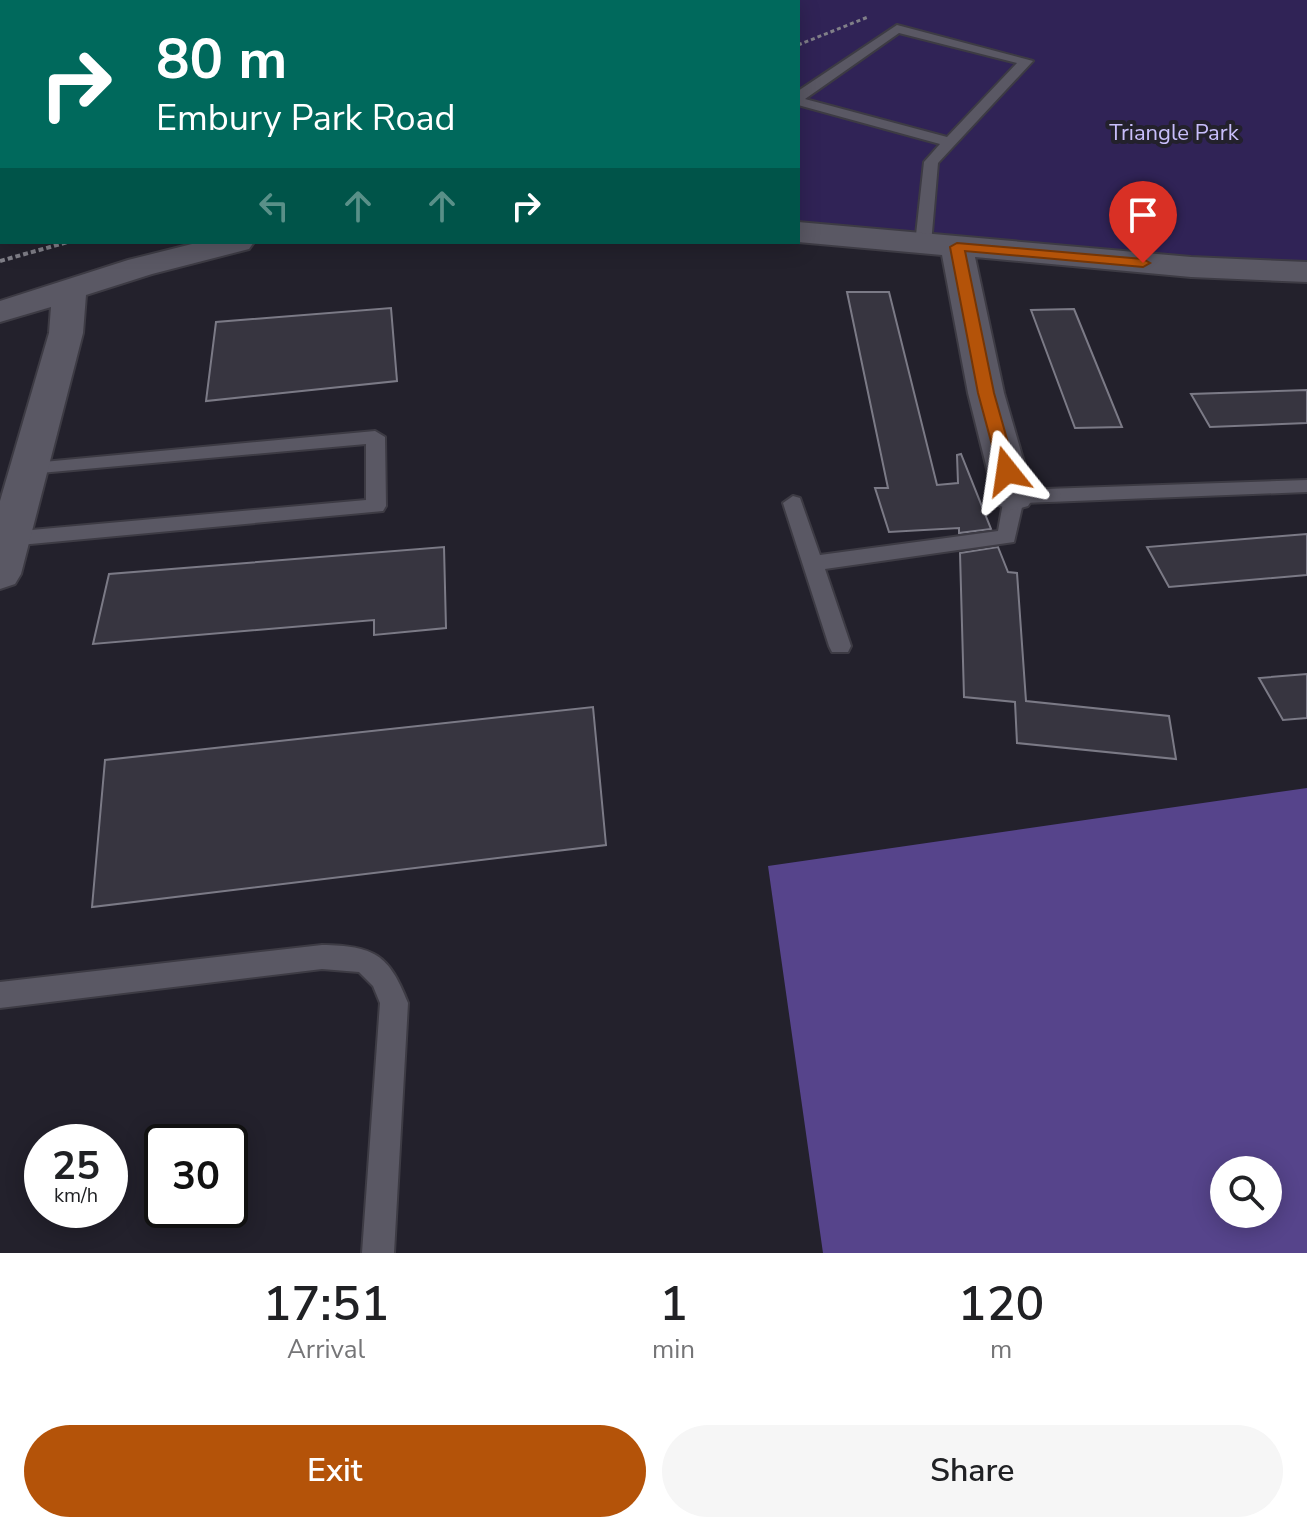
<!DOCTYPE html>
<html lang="en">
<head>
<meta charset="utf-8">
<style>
  body { margin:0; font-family:"Nunito Sans",sans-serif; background:#f6f6f6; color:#202124; height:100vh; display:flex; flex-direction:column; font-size:30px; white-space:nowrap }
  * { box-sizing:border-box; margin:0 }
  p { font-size:26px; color:#757577 }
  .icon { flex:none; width:44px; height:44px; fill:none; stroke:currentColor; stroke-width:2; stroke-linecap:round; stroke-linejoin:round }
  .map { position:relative; height:1253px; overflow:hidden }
  .panel { display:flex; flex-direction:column; background:#fff; flex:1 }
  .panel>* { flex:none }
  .guide { position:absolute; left:0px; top:0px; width:800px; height:244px; box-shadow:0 4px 20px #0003; background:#00695c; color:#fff; overflow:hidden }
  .fabs { position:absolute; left:1210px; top:1156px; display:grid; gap:16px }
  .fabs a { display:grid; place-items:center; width:72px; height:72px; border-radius:50%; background:#fff; box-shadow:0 4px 20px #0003; font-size:40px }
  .speed { position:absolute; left:24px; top:1124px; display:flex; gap:16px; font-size:40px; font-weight:700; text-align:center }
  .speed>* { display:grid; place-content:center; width:104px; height:104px; border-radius:50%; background:#fff; box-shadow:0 4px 20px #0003; line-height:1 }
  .speed small { font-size:20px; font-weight:400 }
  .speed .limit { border:4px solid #111; border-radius:12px; background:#fff; color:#111 }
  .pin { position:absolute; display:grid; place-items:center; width:68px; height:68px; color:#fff; margin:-82px -34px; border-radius:50% 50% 50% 0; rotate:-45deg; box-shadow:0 0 8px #0007 }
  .pin .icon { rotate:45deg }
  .me { position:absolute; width:88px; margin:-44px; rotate:345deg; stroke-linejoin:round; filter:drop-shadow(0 0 6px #0008) }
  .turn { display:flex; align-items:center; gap:28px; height:168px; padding:0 24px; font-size:36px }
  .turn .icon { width:104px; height:104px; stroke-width:2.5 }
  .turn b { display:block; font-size:56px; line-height:68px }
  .lanes { display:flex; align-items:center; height:76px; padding:0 24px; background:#0003; justify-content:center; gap:40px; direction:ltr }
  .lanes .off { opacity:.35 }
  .eta { display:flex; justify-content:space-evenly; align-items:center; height:136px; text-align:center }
  .eta b { font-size:48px; font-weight:600; line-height:56px }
  .action { display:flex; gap:16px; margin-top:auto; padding:16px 24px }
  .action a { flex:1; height:92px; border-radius:48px; background:#b45309; color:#fff; font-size:32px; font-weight:600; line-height:92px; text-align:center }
  .action a+a { background:#f6f6f6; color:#202124 }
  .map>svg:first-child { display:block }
  .green { fill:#302356 }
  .forest { fill:#56448b; fill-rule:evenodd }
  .water { fill:#48367c }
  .building { fill:#373540; stroke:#7b7a86; stroke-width:2 }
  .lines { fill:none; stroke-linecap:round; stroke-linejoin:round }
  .service-casing { stroke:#3d3b44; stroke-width:4 }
  .minor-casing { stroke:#3d3b44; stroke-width:4 }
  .path-far1 { stroke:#807f88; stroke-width:3; stroke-dasharray:4 3; stroke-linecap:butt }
  .path { stroke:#807f88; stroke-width:4; stroke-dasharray:5 3; stroke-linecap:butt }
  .service { fill:#5a5864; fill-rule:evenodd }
  .minor { fill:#5a5864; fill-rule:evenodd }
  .route { fill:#b45309; stroke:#753606; stroke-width:2 }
  .labels { text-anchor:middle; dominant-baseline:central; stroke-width:8; stroke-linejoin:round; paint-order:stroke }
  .far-park-label { font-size:22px; fill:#c8befb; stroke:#23212c }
</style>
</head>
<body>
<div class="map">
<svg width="1307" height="1253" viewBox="0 0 1307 1253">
  <rect width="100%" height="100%" fill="#23212c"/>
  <polygon class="green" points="752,0 1307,0 1307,272 798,232 798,2 746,2"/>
  <path class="forest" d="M1307 788V1253H823L768 866ZM1224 1170H1268V1214H1224Z"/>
  <polygon class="water" points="197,0 752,0 188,2"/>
  <g class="building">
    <polygon points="847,292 889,292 937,485 958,483 957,455 961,454 991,529 959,533 959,528 889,532 875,488 888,488"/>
    <polygon points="391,308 397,381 206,401 216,322"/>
    <polygon points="1074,309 1122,427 1075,428 1031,310"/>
    <polygon points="1307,390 1307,423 1210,427 1191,394"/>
    <polygon points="1307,534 1307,575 1169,587 1147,547"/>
    <polygon points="444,547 446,628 374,635 374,620 93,644 109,574"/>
    <polygon points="998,547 1008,572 1017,573 1026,701 1169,716 1176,759 1017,743 1015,702 964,697 960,553"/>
    <polygon points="1307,674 1307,718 1283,720 1259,678"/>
    <polygon points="593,707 606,845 92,907 105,760"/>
  </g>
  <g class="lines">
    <defs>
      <g id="service">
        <path d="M897 25 1033 61 938 163 931 244 923 249 915 244 924 162 940 144 798 105V91ZM899 33 1017 63 947 137 805 99Z"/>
        <polygon points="375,431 385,437 386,506 383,511 9,546 0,541 2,534 9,532 366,500 366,444 29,474 22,472 19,468 22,464"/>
        <polygon points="1307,480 1307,492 1023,503 1014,542 825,569 851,646 848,652 832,652 829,646 783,503 793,496 800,498 820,555 998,531 1004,497 1014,490"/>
        <path d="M322 945C374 946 389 954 408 1003L394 1253H362L380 1003 373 986 359 972 322 969 0 1008V982Z"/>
      </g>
      <g id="minor">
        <polygon points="798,222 1191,257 1307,262 1307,282 1191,277 975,257 1004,393 1034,497 1028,506 1014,510 1000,506 994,497 968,393 942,255 798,242"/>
        <polygon points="200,242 254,242 249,249 152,274 86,295 83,333 21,574 15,584 0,589 0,501 49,333 51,307 0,322 0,301 128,260"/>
      </g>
    </defs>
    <use href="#service" class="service-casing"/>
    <use href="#minor" class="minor-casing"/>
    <g class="path-far1">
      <polyline points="12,2 21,0"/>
      <polyline points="798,45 868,17"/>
    </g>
    <polyline class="path" points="0,261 68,242"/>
    <use href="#service" class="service"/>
    <use href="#minor" class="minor"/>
  </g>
  <polygon class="route" points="957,243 1143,259 1150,263 1143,267 965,251 994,393 1016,471 1007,476 999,471 978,393 950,247"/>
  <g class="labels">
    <g class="far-park-label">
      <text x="1174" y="133">Triangle Park</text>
    </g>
  </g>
</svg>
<div class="fabs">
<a><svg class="icon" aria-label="search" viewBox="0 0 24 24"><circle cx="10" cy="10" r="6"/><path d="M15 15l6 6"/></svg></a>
</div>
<div class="speed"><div>25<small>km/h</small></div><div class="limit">30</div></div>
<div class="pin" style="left:1143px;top:263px;background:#d93025"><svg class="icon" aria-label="arrive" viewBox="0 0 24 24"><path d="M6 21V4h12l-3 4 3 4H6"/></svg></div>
<svg class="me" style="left:1007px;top:471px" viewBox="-20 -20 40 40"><path d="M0-17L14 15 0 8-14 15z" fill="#b45309" stroke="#fff" stroke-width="4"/></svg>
<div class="guide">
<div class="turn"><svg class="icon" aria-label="right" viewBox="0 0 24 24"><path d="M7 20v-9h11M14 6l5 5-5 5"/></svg><div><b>80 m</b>Embury Park Road</div></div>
<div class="lanes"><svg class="icon off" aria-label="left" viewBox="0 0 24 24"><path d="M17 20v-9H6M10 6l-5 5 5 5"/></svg><svg class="icon off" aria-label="ahead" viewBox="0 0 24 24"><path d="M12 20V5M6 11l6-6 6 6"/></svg><svg class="icon off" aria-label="ahead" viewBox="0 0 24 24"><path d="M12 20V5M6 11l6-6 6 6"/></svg><svg class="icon" aria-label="right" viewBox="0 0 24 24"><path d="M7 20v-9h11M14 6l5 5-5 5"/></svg></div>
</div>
</div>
<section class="panel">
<div class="eta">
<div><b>17:51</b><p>Arrival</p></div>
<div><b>1</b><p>min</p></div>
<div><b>120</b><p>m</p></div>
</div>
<div class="action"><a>Exit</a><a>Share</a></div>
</section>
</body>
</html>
